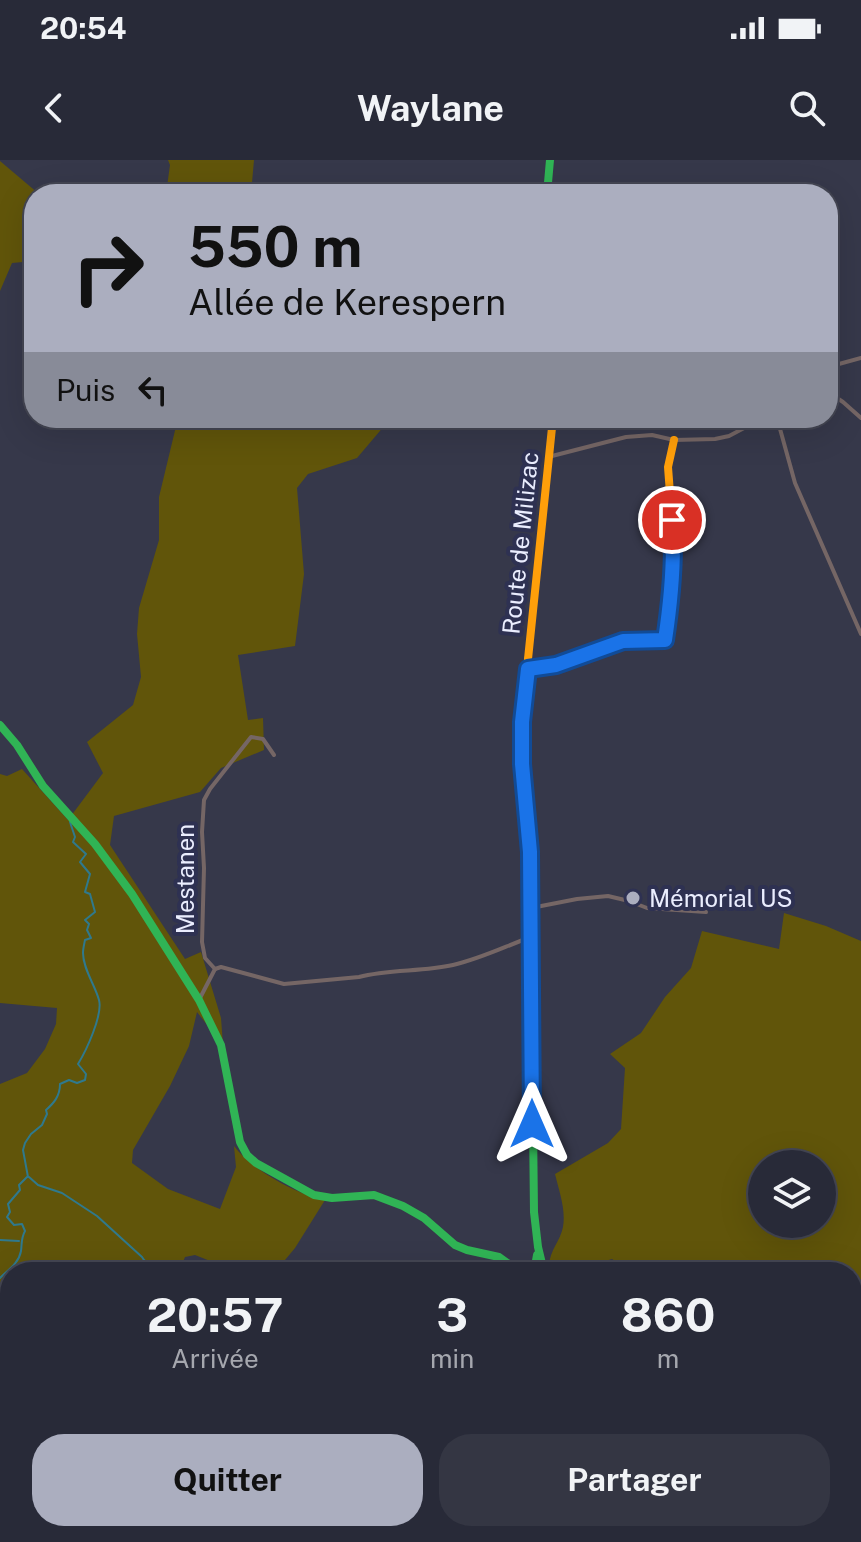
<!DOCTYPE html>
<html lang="fr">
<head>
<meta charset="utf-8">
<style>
  body { margin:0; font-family:"Public Sans",sans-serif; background:#343643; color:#f1f3f6; height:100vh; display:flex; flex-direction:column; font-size:30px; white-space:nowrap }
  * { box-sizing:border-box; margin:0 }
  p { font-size:26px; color:#a5a7ae }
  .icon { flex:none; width:44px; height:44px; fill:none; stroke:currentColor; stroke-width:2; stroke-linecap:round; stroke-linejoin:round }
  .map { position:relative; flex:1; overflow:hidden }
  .panel { position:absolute; left:0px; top:1102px; width:862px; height:280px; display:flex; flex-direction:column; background:#282a38; border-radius:32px 32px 0 0; box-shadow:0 8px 32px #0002,0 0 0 2px #444653 }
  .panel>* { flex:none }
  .banner { position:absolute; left:24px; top:24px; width:814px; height:244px; border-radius:32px; box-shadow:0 8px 32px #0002,0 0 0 2px #444653; background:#abaebf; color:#111; overflow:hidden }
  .tools { position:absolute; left:748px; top:990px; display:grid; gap:16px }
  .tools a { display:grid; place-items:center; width:88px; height:88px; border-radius:50%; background:#282a38; box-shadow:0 8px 32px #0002,0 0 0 2px #444653; font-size:40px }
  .pin { position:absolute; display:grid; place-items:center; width:68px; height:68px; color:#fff; margin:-34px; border:4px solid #fff; border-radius:50%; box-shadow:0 2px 8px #0007 }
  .me { position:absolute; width:88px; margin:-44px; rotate:0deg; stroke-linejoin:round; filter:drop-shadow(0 0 6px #0008) }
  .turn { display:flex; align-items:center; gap:28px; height:168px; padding:0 32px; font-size:36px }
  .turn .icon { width:104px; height:104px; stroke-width:2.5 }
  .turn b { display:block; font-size:56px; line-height:68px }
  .then { display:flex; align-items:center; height:76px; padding:0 32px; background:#0003; gap:16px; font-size:30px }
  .eta { display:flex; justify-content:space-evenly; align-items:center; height:136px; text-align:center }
  .eta b { font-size:48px; font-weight:700; line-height:56px }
  .cta { display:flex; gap:16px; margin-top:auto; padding:16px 32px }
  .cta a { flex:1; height:92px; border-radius:32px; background:#abaebf; color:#111; font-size:32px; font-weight:700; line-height:92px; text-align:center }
  .cta a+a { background:#343643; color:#f1f3f6 }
  .status { display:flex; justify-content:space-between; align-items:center; height:56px; padding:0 40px; background:#282a38; direction:ltr }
  .status svg { height:22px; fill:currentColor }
  header { display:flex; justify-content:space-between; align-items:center; height:104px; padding:0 32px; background:#282a38; font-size:36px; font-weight:700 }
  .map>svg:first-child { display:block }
  .green { fill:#61550a; fill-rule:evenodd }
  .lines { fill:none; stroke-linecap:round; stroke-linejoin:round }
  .stream { stroke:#2f798d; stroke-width:2 }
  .street { stroke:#756665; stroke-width:4 }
  .fast { stroke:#30b455; stroke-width:8 }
  .slow { stroke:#ff9f0a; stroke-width:8 }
  .route-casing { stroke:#114b97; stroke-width:20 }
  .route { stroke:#1a73e8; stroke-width:14 }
  .poi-dot { fill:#abaebf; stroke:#2e3152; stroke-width:3 }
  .labels { text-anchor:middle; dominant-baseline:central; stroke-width:8; stroke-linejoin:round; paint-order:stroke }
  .street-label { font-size:24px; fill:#eaedfe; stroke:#2e3152 }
  .poi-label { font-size:24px; fill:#eaedfe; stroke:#2e3152; text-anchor:start }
</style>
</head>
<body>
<div class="status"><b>20:54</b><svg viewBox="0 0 49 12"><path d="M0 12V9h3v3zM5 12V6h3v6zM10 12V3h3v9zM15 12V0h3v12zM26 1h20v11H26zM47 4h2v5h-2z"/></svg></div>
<header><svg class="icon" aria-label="back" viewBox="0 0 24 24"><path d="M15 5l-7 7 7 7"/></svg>Waylane<svg class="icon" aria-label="search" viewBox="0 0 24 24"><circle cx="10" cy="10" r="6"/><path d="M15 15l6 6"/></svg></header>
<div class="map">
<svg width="861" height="1382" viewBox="0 0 861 1382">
  <rect width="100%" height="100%" fill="#36384a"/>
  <g class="green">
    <polygon points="168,0 254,0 251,34 166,34 170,5"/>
    <polygon points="0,1 39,34 34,34 34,101 12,103 0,131"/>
    <path d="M178 258H381L385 265 357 298 308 314 297 328 304 414 295 486 238 495 248 560 263 558 264 590 221 608 200 632 114 656 110 685 185 799 201 792 221 858 223 885 197 852 189 886 170 926 133 990 132 1003 168 1029 220 1049 236 1007 234 986C251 1009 297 1035 325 1040L295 1088 275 1112H238L195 1095 185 1097 179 1112H10V1372H149L145 1382H0V924L27 913 45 889 56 864 57 848 0 843V614L7 616 22 609 68 660 103 613 87 582 133 545 141 517 137 474 139 448 159 380V337Z"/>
    <path d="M784 753 826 766 861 781V1382H819L812 1372H852V1112H630L612 1099C592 1105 571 1114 550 1111 546 1094 560 1083 563 1067 566 1049 559 1031 555 1014L608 983 621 969 625 908 610 894 641 873 665 837 691 808 702 771 779 789ZM762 1004H822V1064H762Z"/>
    <polygon points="728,1372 792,1372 802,1382 730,1382"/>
  </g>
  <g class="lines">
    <g class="stream">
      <path d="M28 1017 23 990 25 983 31 974 42 965 47 954 46 950C54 943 60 936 60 924L69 920 77 923 85 920 86 914 78 904C86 891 103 855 99 840 95 825 83 809 83 793 83 789 84 785 85 780L91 778 87 770 89 764 85 760 95 752 90 734 85 732 90 714 80 702 86 694 73 682 75 677 70 662"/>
      <path d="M29 1017 38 1025 62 1033 97 1056 142 1097C146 1104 152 1106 157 1112"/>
      <polyline points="0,1080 19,1081"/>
      <path d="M0 1118C8 1110 19 1103 21 1091 22 1083 21 1078 25 1071L22 1064 14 1065 7 1057 10 1052 8 1044 20 1030 19 1025 27 1017"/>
    </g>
    <g class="street">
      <polyline points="828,207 861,198"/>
      <polyline points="828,232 843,242 861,258"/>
      <polyline points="777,258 795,323 861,474"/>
      <polyline points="548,296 552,296 626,277 652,275 674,280 715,279 729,276 763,258"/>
      <polyline points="531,748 577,739 608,736 629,741 647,748 706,752"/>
      <path d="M215 809 221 807 284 824 359 817C389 809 422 812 453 805 480 799 506 786 531 777"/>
      <polyline points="215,809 205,798 202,782 204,708 202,672 204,640 210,629 251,577 263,579 274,595"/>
      <polyline points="199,840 215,809"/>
      <polyline points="592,1112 607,1107 620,1112"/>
      <polyline points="184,1382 186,1379"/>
    </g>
    <g class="fast">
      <polyline points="547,34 550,0"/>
      <polyline points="528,499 522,562 522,604 530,692 534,1052 538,1087 544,1112"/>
      <polyline points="0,565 17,585 43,626 95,684 132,734 199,840 221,885 240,982 247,995 256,1003 314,1035 332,1038 374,1035 403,1046 424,1058 455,1085 467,1090 499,1097 520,1112"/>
      <polyline points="534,1112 537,1095"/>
    </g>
    <g class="slow">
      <polyline points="528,499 553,258"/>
      <polyline points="528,509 556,505 623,481 665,480 669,455 674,386 668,307 674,280"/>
      <polyline points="618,1372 622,1382"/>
      <polyline points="346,1382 348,1372"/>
    </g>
  </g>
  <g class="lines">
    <defs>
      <path id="route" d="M532 964 530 692 522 604V562L528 509 556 505 623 481 665 480C671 440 675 400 672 360"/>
    </defs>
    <use href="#route" class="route-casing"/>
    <use href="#route" class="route"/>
  </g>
  <circle class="poi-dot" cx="633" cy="738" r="8"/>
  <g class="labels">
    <g class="street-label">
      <text transform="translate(520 383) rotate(-84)">Route de Milizac</text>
      <text transform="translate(185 719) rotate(-90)">Mestanen</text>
    </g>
    <g class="poi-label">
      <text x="649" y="738">Mémorial US</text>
    </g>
  </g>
</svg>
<div class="tools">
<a><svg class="icon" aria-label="layers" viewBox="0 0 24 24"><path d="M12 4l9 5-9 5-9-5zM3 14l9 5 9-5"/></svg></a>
</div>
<div class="pin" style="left:672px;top:360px;background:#d93025"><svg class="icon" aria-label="arrive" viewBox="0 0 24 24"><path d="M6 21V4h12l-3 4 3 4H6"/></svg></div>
<svg class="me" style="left:532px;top:964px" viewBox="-20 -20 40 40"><path d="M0-17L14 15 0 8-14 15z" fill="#1a73e8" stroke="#fff" stroke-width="4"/></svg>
<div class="banner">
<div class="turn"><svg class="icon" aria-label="right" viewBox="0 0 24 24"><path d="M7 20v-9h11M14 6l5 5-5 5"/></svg><div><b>550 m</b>Allée de Kerespern</div></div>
<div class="then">Puis<svg class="icon" aria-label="left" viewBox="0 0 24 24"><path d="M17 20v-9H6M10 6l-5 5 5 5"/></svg></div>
</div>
<section class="panel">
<div class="eta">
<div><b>20:57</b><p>Arrivée</p></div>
<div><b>3</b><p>min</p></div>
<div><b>860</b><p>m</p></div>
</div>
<div class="cta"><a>Quitter</a><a>Partager</a></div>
</section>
</div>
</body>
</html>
